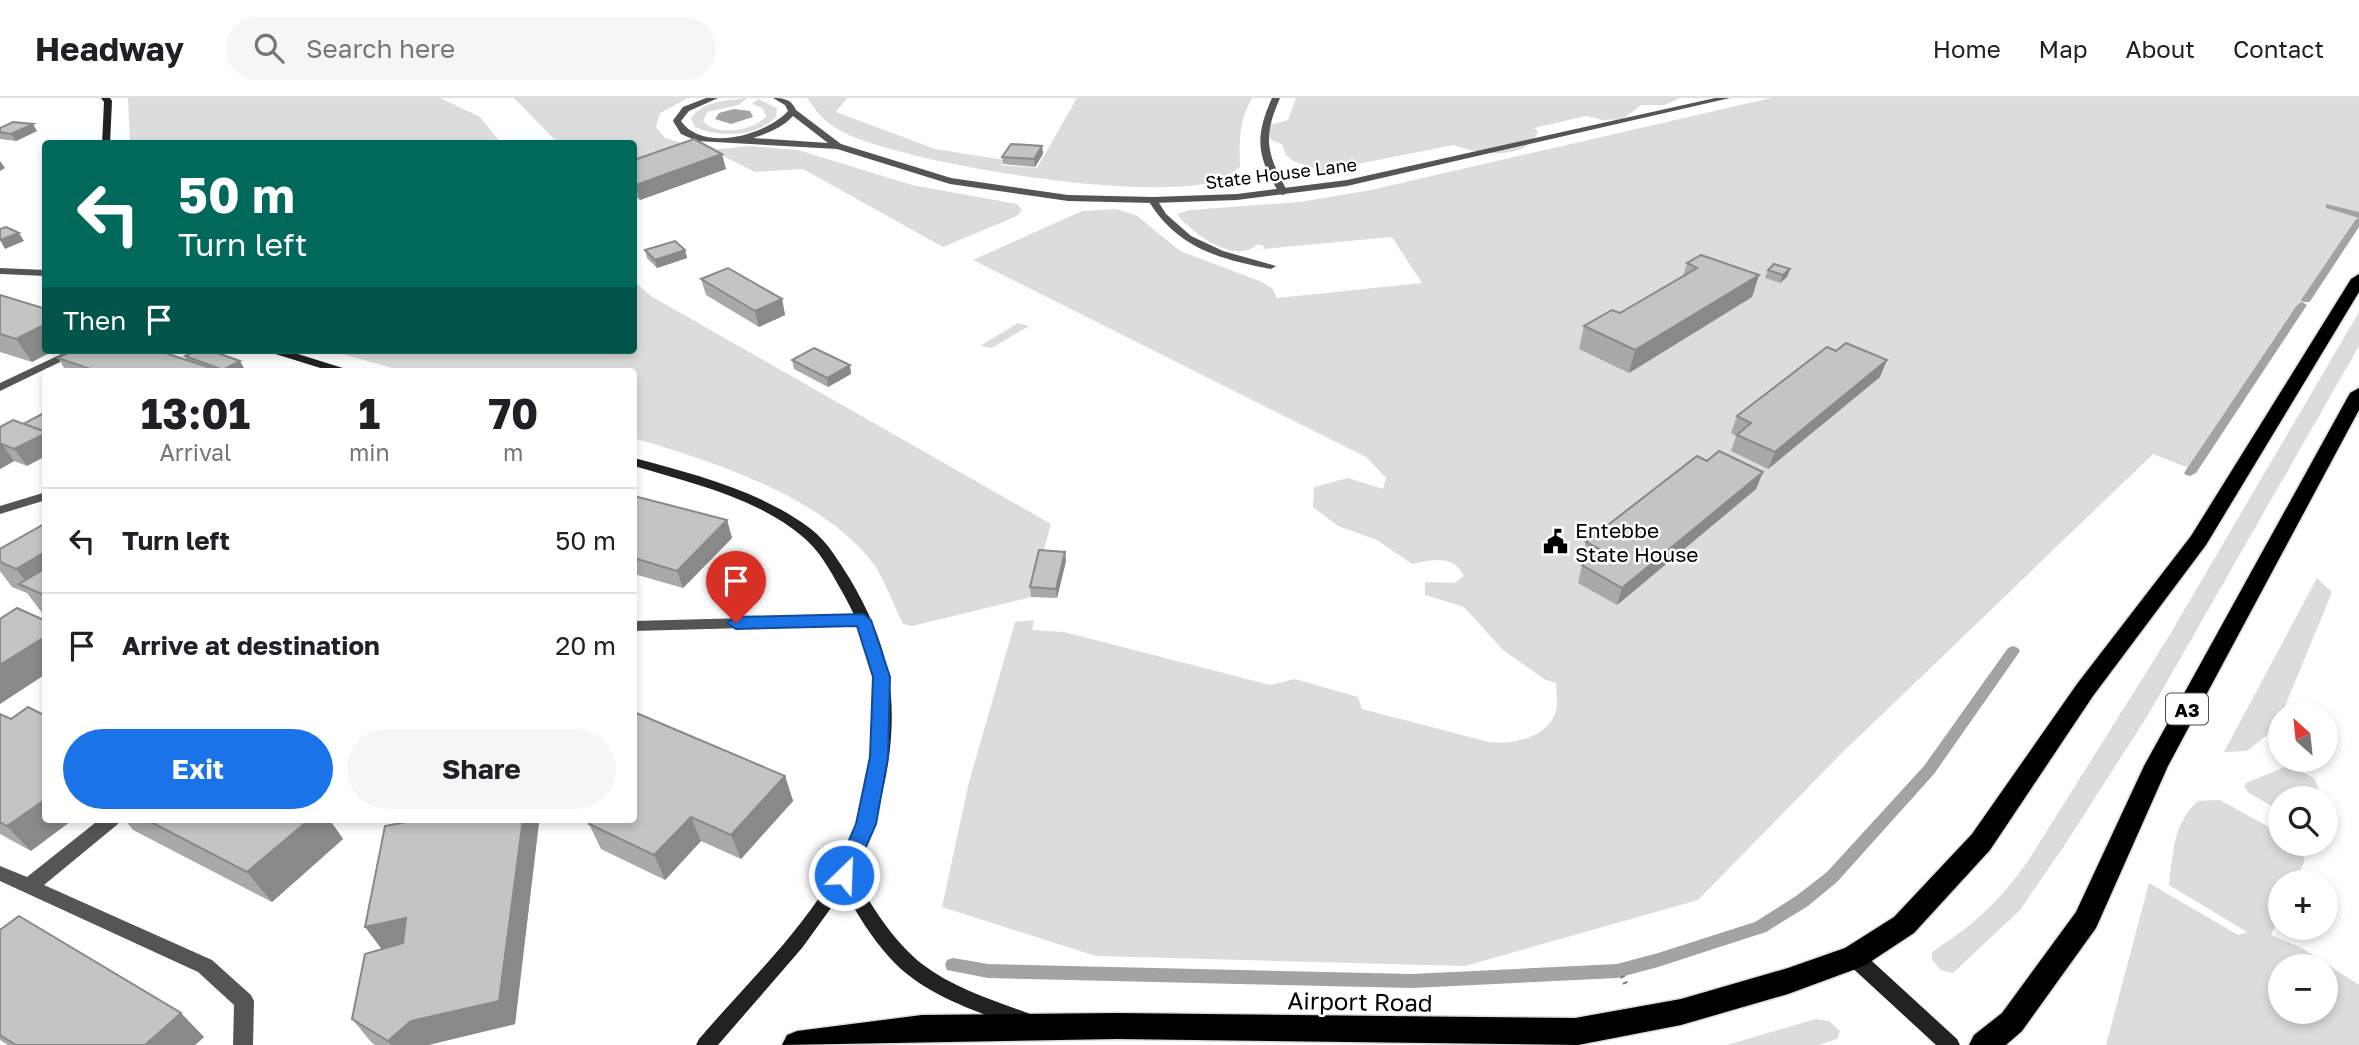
<!DOCTYPE html>
<html lang="en">
<head>
<meta charset="utf-8">
<style>
  body { margin:0; font-family:"Golos Text",sans-serif; background:#f6f6f6; color:#202124; height:100vh; display:flex; flex-direction:column; font-size:26px; white-space:nowrap }
  * { box-sizing:border-box; margin:0 }
  p { font-size:23px; color:#757577 }
  .icon { flex:none; width:38px; height:38px; fill:none; stroke:currentColor; stroke-width:2; stroke-linecap:round; stroke-linejoin:round }
  .map { position:relative; flex:1; overflow:hidden }
  .drawer { position:absolute; left:42px; top:270px; width:595px; height:455px; display:flex; flex-direction:column; background:#fff; border-radius:7px; box-shadow:0 4px 10px #0003 }
  .drawer>* { flex:none }
  .hud { position:absolute; left:42px; top:42px; width:595px; height:214px; border-radius:7px; box-shadow:0 4px 10px #0003; background:#00695c; color:#fff; overflow:hidden }
  .needle { width:46px; rotate:333deg }
  .tools { position:absolute; left:2268px; top:604px; display:grid; gap:14px }
  .tools a { display:grid; place-items:center; width:70px; height:70px; border-radius:50%; background:#fff; box-shadow:0 4px 10px #0003; font-size:35px }
  .pin { position:absolute; display:grid; place-items:center; width:60px; height:60px; color:#fff; margin:-72px -30px; border-radius:50% 50% 50% 0; rotate:-45deg; box-shadow:0 0 7px #0007 }
  .pin .icon { rotate:45deg }
  .me { position:absolute; width:77px; margin:-38px; rotate:24deg; stroke-linejoin:round; filter:drop-shadow(0 0 5px #0008) }
  .turn { display:flex; align-items:center; gap:24px; height:147px; padding:0 21px; font-size:32px }
  .turn .icon { width:91px; height:91px; stroke-width:2.5 }
  .turn b { display:block; font-size:49px; line-height:60px }
  .then { display:flex; align-items:center; height:66px; padding:0 21px; background:#0003; gap:14px; font-size:26px }
  .eta { display:flex; justify-content:space-evenly; align-items:center; height:119px; text-align:center }
  .eta b { font-size:42px; font-weight:700; line-height:49px }
  .action { display:flex; gap:14px; margin-top:auto; padding:14px 21px }
  .action a { flex:1; height:80px; border-radius:42px; background:#1a73e8; color:#fff; font-size:28px; font-weight:700; line-height:80px; text-align:center }
  .action a+a { background:#f6f6f6; color:#202124 }
  ul { padding:0; list-style:none }
  li { display:flex; align-items:center; gap:21px; height:105px; padding:0 21px; border-top:2px solid #e0e0e0 }
  li div { flex:1 }
  li b { display:block; font-size:26px }
  li em { font-style:normal }
  header { display:flex; align-items:center; gap:42px; box-sizing:border-box; height:98px; padding:0 35px; background:#fff; border-bottom:2px solid #e0e0e0 }
  header strong { font-size:33px }
  nav { display:flex; gap:38px; margin-inline-start:auto; font-size:24px }
  .search { width:490px; height:63px; background:#f6f6f6; display:flex; align-items:center; gap:18px; box-sizing:border-box; padding:0 24px; border-radius:38px; color:#757577; font-size:26px }
  .map>svg:first-child { display:block }
  .green { fill:#dcdcdc; fill-rule:evenodd }
  .water { fill:#a3a3a3 }
  .lines { fill:none; stroke-linecap:round; stroke-linejoin:round }
  .stream { fill:#a3a3a3; fill-rule:evenodd }
  .highway-casing { stroke:#dbdbdb; stroke-width:3 }
  .path { stroke:#777; stroke-width:5; stroke-dasharray:2 4.5; stroke-linecap:butt }
  .lane { fill:#555; fill-rule:evenodd }
  .street { fill:#555; fill-rule:evenodd }
  .secondary { fill:#222; fill-rule:evenodd }
  .highway { fill:#000; fill-rule:evenodd }
  .wall { fill:#a9a9a9 }
  .shaded-wall { fill:#898989 }
  .building { fill:#c4c4c4; stroke:#898989; stroke-width:2 }
  .route { fill:#1a73e8; stroke:#114b97; stroke-width:2 }
  .labels { text-anchor:middle; dominant-baseline:central; stroke-width:5; stroke-linejoin:round; paint-order:stroke }
  .far-street-label { font-size:18px; fill:#000; stroke:#fff }
  .shield { fill:#fff; stroke:#4c4c4c; stroke-width:2 }
  .shield-label { font-size:19px; font-weight:bold; fill:#000 }
  .poi-label { font-size:21px; fill:#000; stroke:#fff; text-anchor:start }
  .near-street-label { font-size:24px; fill:#000; stroke:#fff }
</style>
</head>
<body>
<header>
<strong>Headway</strong>
<div class="search"><svg class="icon" aria-label="search" viewBox="0 0 24 24"><circle cx="10" cy="10" r="6"/><path d="M15 15l6 6"/></svg>Search here</div>
<nav><a>Home</a><a>Map</a><a>About</a><a>Contact</a></nav>
</header>
<div class="map">
<svg width="2359" height="947" viewBox="0 0 2359 947">
  <rect width="100%" height="100%" fill="#fff"/>
  <g class="green">
    <polygon points="128,0 440,0 480,19 501,45 130,45"/>
    <polygon points="514,0 688,0 660,15 656,29 665,40 698,50 634,75 634,46 558,45"/>
    <path d="M747 0 739 7 707 14 703 23C716 39 755 33 766 18L763 11 752 6 758 1 777 10 776 19C756 39 720 40 695 29L691 21C701 3 728 2 747 0Z"/>
    <path d="M807 0H847L836 14 935 51 1004 62 1001 67 1037 70 1077 0H1252C1239 23 1239 43 1240 69 1235 73 1228 79 1222 81 1158 107 903 66 841 33 825 25 817 14 807 0Z"/>
    <path d="M1296 0H1680L1664 7H1641L1623 21 1603 22 1586 18 1534 30 1538 34C1527 63 1477 57 1454 47L1322 73 1293 63 1286 57 1282 46C1271 43 1266 40 1265 28L1288 22Z"/>
    <path d="M1771 0H2359V116L2341 112 2359 117V121L2189 370 2153 356 1844 653 1698 802 1465 868 1096 858 942 809 969 684 1015 524 1034 522 1032 532 1064 534 1270 587 1295 581 1358 599 1362 611 1489 644C1512 647 1548 640 1556 613 1558 605 1556 593 1556 585L1544 581 1503 552 1464 509 1425 497V484L1454 485 1464 478C1453 456 1433 462 1412 466L1377 442 1338 428 1313 409 1314 389 1348 380 1383 391 1386 380 1366 359 973 162 1082 113 1116 111 1136 117 1180 153 1262 184 1272 190 1277 200 1422 185 1392 139 1263 151 1264 148 1258 146C1236 168 1191 135 1177 116L1190 112 1300 104 1371 92Z"/>
    <polygon points="748,48 798,52 912,87 1017,106 1022,112 1017,118 943,149 803,71 755,74 711,52"/>
    <path d="M634 183 651 198 1051 426 1031 499 912 528 903 526C893 507 885 481 872 464 821 398 712 363 634 340V273H402L329 252H634Z"/>
    <path d="M2359 214V248L2148 617 2066 745 2020 812 1953 875 1941 872 1932 862V854C1977 824 1996 807 2028 763L2169 538Z"/>
    <polygon points="1018,225 1029,228 992,250 980,248"/>
    <polygon points="2317,480 2332,494 2276,630 2247,653 2224,654"/>
    <polygon points="2290,667 2315,681 2321,700 2280,700 2280,713 2249,695 2244,689 2246,685"/>
    <path d="M2220 702 2280 735V746H2294L2305 762 2295 784H2280V817L2271 837 2302 850 2359 887V947H2106L2149 785 2238 837 2247 834 2169 787C2173 754 2173 726 2198 703ZM2280 868H2326V914H2280Z"/>
    <polygon points="1816,921 1829,923 1840,933 1837,941 1819,947 1727,947"/>
  </g>
  <polygon class="water" points="734,11 750,13 753,19 731,26 715,21 719,15"/>
  <g class="lines">
    <g class="stream">
      <polygon points="2326,106 2359,114 2359,120 2326,110"/>
      <polygon points="2359,120 2359,129 2311,202 2309,204 2303,204 2301,202 2356,121"/>
      <polygon points="2302,204 2307,207 2196,375 2190,378 2186,377 2184,375 2297,207"/>
      <polygon points="2013,548 2018,550 2020,553 2018,556 1934,676 1837,784 1808,808 1766,834 1658,869 1617,880 1412,890 988,880 947,872 945,867 947,862 953,860 988,866 1412,876 1617,866 1658,855 1755,824 1796,798 1827,774 1924,668 2008,550"/>
    </g>
    <defs>
      <g id="highway">
        <polygon points="2359,176 2359,194 2206,447 2093,598 1990,752 1914,835 1864,868 1788,896 1681,927 1578,947 1117,941 782,947 787,937 797,933 922,917 1117,915 1575,920 1681,901 1788,870 1845,850 1894,819 1972,736 2077,586 2191,438 2351,181"/>
        <polygon points="2359,290 2359,312 2168,668 2096,830 2022,933 2006,947 1969,947 1974,937 2002,915 2076,814 2144,668 2350,295"/>
      </g>
    </defs>
    <use href="#highway" class="highway-casing"/>
    <polyline class="path" points="1622,878 1627,889"/>
    <g class="lane">
      <path d="M1272 0H1280C1262 41 1267 56 1288 94L1283 97 1280 96C1257 59 1254 40 1272 0Z"/>
      <path d="M1150 100H1156L1166 116 1191 138 1223 153 1276 168 1271 171C1219 161 1177 150 1148 102Z"/>
      <polygon points="70,252 85,252 0,293 0,285"/>
      <polygon points="46,394 46,402 0,416 0,408"/>
      <polygon points="863,517 870,522 863,527 634,533 634,523"/>
      <polygon points="100,721 120,721 118,726 44,787 212,862 251,897 254,903 253,947 233,947 234,907 198,874 0,783 0,768 27,779"/>
    </g>
    <g class="street">
      <path d="M706 0H718L689 13 681 23C703 55 766 37 788 13L785 7 773 0C784 0 791 1 796 12L841 46 951 80 1068 97 1153 99 1237 96 1347 82 1715 0H1730L1347 88 1237 102 1153 105 1068 103 950 86 837 51 697 43 681 36 673 23 674 21 683 9ZM793 18 828 45 753 40C768 35 782 30 793 18Z"/>
      <polygon points="0,170 46,172 46,178 0,176"/>
    </g>
    <g class="secondary">
      <polygon points="101,0 110,0 112,3 110,46 102,46 104,4"/>
      <polygon points="267,252 285,252 346,271 348,273 330,273 269,254"/>
      <path d="M634 360C694 376 761 393 811 431 828 444 839 464 850 481 867 510 882 542 888 575 900 641 882 717 853 776 872 808 892 842 922 866 953 890 993 902 1030 916L1033 922 1030 928 1023 931C977 913 924 898 890 860 871 839 857 816 844 792L802 850 718 947H696L699 941C746 886 800 836 836 773 867 721 884 633 873 573 867 544 855 516 840 490 830 472 819 452 803 439 756 399 691 385 634 368Z"/>
      <polygon points="1854,851 1861,853 1957,941 1960,947 1936,947 1847,865 1845,859 1847,853"/>
    </g>
    <use href="#highway" class="highway"/>
  </g>
  <g class="wall">
    <polygon points="0,29 37,33 16,43 0,41"/>
    <polygon points="1042,48 1043,56 1035,69 1003,66 1002,59"/>
    <polygon points="634,62 726,71 640,102 634,98"/>
    <polygon points="645,152 685,152 687,160 657,170 647,160"/>
    <polygon points="1687,165 1759,177 1752,199 1629,275 1579,251 1584,228 1620,215 1683,178"/>
    <polygon points="1790,171 1787,179 1780,185 1765,180 1768,172"/>
    <polygon points="701,181 782,201 785,217 759,229 706,197"/>
    <polygon points="0,197 46,252 55,252 32,264 0,254"/>
    <polygon points="1836,253 1880,279 1768,371 1731,353 1736,338 1731,335 1737,318"/>
    <polygon points="185,258 245,272 242,273 66,273 58,260 187,262"/>
    <polygon points="792,262 850,267 851,276 828,289 794,271"/>
    <polygon points="0,329 27,368 14,363 0,371"/>
    <polygon points="1707,363 1763,374 1756,391 1617,507 1578,485 1582,467 1586,464 1581,462 1586,444"/>
    <polygon points="634,398 727,422 732,440 683,490 634,476"/>
    <polygon points="46,425 46,517 43,516 27,495 12,489 0,473 0,451"/>
    <polygon points="1065,454 1066,463 1057,500 1031,499 1030,489"/>
    <polygon points="0,616 31,753 0,736"/>
    <polygon points="785,678 793,703 741,761 701,743 665,782 601,751 589,726"/>
    <polygon points="124,721 329,721 343,741 272,804 133,732"/>
    <polygon points="539,724 515,926 428,947 375,947 371,944 352,921 381,851"/>
    <polygon points="0,830 204,939 195,947 8,947 0,942"/>
  </g>
  <g class="shaded-wall">
    <polygon points="33,26 37,33 16,43 11,36"/>
    <polygon points="1042,48 1043,56 1035,69 1034,61"/>
    <polygon points="722,56 726,71 640,102 636,87"/>
    <polygon points="0,63 5,70 0,73"/>
    <polygon points="19,135 24,143 5,151 0,142"/>
    <polygon points="685,152 687,160 657,170 655,162"/>
    <polygon points="1790,171 1787,179 1780,185 1783,177"/>
    <polygon points="1759,177 1752,199 1629,275 1635,252"/>
    <polygon points="782,201 785,217 759,229 755,213"/>
    <polygon points="46,226 46,252 55,252 32,264 16,241"/>
    <polygon points="1887,262 1880,279 1768,371 1775,354"/>
    <polygon points="240,263 245,272 242,273 224,273 223,272"/>
    <polygon points="850,267 851,276 828,289 827,280"/>
    <polygon points="46,335 46,358 27,368 14,351"/>
    <polygon points="2,346 14,363 0,371 0,347"/>
    <polygon points="1763,374 1756,391 1617,507 1622,490"/>
    <polygon points="727,422 732,440 683,490 677,473"/>
    <polygon points="1065,454 1066,463 1057,500 1056,491"/>
    <polygon points="42,456 46,461 46,498 33,492 16,471"/>
    <polygon points="46,538 46,576 0,606 0,567"/>
    <polygon points="785,678 793,703 741,761 731,737"/>
    <polygon points="46,701 46,721 74,721 31,753 7,728"/>
    <polygon points="691,719 701,743 665,782 654,757"/>
    <polygon points="310,721 329,721 343,741 272,804 247,774"/>
    <polygon points="523,721 537,721 539,724 515,926 428,947 391,947 388,943"/>
    <polygon points="406,820 423,845 383,853 365,829"/>
    <polygon points="181,915 204,939 195,947 145,947"/>
  </g>
  <g class="building">
    <polygon points="13,24 33,26 11,36 0,34 0,30"/>
    <polygon points="694,41 722,56 636,87 634,86 634,62"/>
    <polygon points="1011,46 1042,48 1034,61 1002,59"/>
    <polygon points="6,129 19,135 0,142 0,131"/>
    <polygon points="675,143 685,152 655,162 645,152"/>
    <polygon points="1701,157 1759,177 1635,252 1584,228 1612,212 1620,215 1697,170 1687,165"/>
    <polygon points="1774,166 1790,171 1783,177 1768,172"/>
    <polygon points="728,170 782,201 755,213 701,181"/>
    <polygon points="0,197 46,211 46,226 16,241 0,236"/>
    <polygon points="1846,245 1887,262 1775,354 1737,337 1751,325 1737,318 1827,249 1836,253"/>
    <polygon points="814,250 850,267 827,280 792,262"/>
    <polygon points="74,252 156,252 220,273 96,273 58,260"/>
    <polygon points="197,252 209,252 240,263 223,272 185,258"/>
    <polygon points="46,314 46,334 23,326"/>
    <polygon points="13,322 46,334 46,335 14,351 2,346 0,347 0,329"/>
    <polygon points="1719,353 1763,374 1622,490 1582,467 1601,452 1586,444 1697,358 1707,363"/>
    <polygon points="634,398 727,422 677,473 634,460"/>
    <polygon points="46,425 46,458 42,456 16,471 0,464 0,451"/>
    <polygon points="1039,452 1065,454 1056,491 1030,489"/>
    <polygon points="46,470 46,498 19,486"/>
    <polygon points="17,510 46,523 46,538 0,567 0,521"/>
    <polygon points="28,609 46,618 46,701 7,728 0,724 0,616 11,621"/>
    <polygon points="634,614 785,678 731,737 691,719 654,757 589,726 594,721 634,721"/>
    <polygon points="145,721 310,721 247,774"/>
    <polygon points="421,721 523,721 499,903 411,923 388,943 352,921 365,856 403,845 406,820 365,829 385,728"/>
    <polygon points="19,818 181,915 145,947 16,947 0,937 0,832"/>
  </g>
  <polygon class="route" points="863,516 871,522 890,579 888,659 876,726 851,783 844,785 837,783 834,777 856,726 870,659 873,579 857,528 736,531 727,525 736,519"/>
  <defs>
    <symbol id="civic-bare" viewBox="-9 -9 18 18"><path d="M-.6-6.5H3V-4.5H.6V-3L4-1V1h2V6H-6V1h2V-1L-.6-3ZM-1.2 2.5V6h2.4V2.5Z" fill="#000" stroke="#fff" stroke-width="2.5" paint-order="stroke"/></symbol>
  </defs>
  <g fill-rule="evenodd">
    <use href="#civic-bare" x="1538" y="426" width="35" height="35"/>
  </g>
  <g class="labels">
    <g class="far-street-label">
      <text transform="translate(1281 75) rotate(-7)">State House Lane</text>
    </g>
    <rect class="shield" x="2166" y="595.5" width="42" height="31" rx="5"/>
    <g class="shield-label">
      <text x="2187" y="611">A3</text>
    </g>
    <g class="poi-label">
      <text x="1575" y="432">Entebbe<tspan x="1575" dy="24">State House</tspan></text>
    </g>
    <g class="near-street-label">
      <text transform="translate(1360 903) rotate(1)">Airport Road</text>
    </g>
  </g>
</svg>
<div class="tools">
<a><svg class="needle" viewBox="-14 -14 28 28"><path d="M0-13l5 13h-10z" fill="#e53935"/><path d="M0 13l5-13h-10z" fill="#757577"/></svg></a>
<a><svg class="icon" aria-label="search" viewBox="0 0 24 24"><circle cx="10" cy="10" r="6"/><path d="M15 15l6 6"/></svg></a>
<a>+</a>
<a>−</a>
</div>
<div class="pin" style="left:736px;top:525px;background:#d93025"><svg class="icon" aria-label="arrive" viewBox="0 0 24 24"><path d="M6 21V4h12l-3 4 3 4H6"/></svg></div>
<svg class="me" style="left:844px;top:777px" viewBox="-20 -20 40 40"><circle r="17" fill="#1a73e8" stroke="#fff" stroke-width="3"/><path d="M0-11L8 9 0 5-8 9z" fill="#fff"/></svg>
<div class="hud">
<div class="turn"><svg class="icon" aria-label="left" viewBox="0 0 24 24"><path d="M17 20v-9H6M10 6l-5 5 5 5"/></svg><div><b>50 m</b>Turn left</div></div>
<div class="then">Then<svg class="icon" aria-label="arrive" viewBox="0 0 24 24"><path d="M6 21V4h12l-3 4 3 4H6"/></svg></div>
</div>
<section class="drawer">
<div class="eta">
<div><b>13:01</b><p>Arrival</p></div>
<div><b>1</b><p>min</p></div>
<div><b>70</b><p>m</p></div>
</div>
<ul>
<li><svg class="icon" aria-label="left" viewBox="0 0 24 24"><path d="M17 20v-9H6M10 6l-5 5 5 5"/></svg><div><b>Turn left</b></div><em>50 m</em></li>
<li><svg class="icon" aria-label="arrive" viewBox="0 0 24 24"><path d="M6 21V4h12l-3 4 3 4H6"/></svg><div><b>Arrive at destination</b></div><em>20 m</em></li>
</ul>
<div class="action"><a>Exit</a><a>Share</a></div>
</section>
</div>
</body>
</html>
